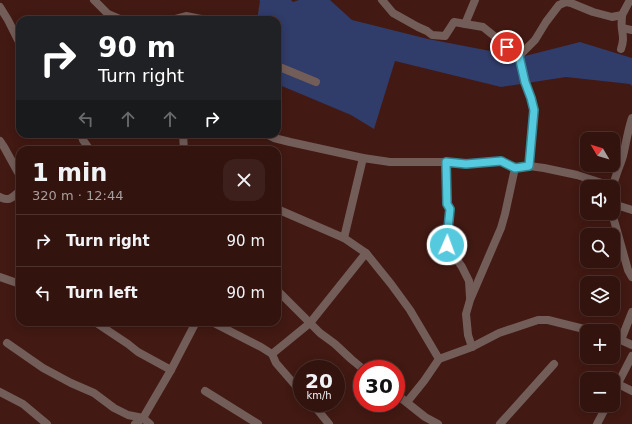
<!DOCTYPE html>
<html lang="en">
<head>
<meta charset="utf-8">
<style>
  body { margin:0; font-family:"DejaVu Sans",sans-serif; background:#3d201c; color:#f1f3f6; height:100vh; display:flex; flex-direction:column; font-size:15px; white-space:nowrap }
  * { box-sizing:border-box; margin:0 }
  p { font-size:13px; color:#a89e9e }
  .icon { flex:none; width:22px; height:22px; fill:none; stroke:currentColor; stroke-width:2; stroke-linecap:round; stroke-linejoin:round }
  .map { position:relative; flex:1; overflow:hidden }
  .panel { position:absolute; left:16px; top:146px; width:265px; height:180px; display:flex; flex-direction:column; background:#32130e; border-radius:12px; box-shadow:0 2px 10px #0003,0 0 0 1px #4d322e }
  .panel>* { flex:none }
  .guide { position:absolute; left:16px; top:16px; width:265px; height:122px; border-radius:12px; box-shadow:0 2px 10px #0003,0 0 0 1px #4d322e; background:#202124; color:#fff; overflow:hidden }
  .needle { width:26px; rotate:308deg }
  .fabs { position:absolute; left:580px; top:132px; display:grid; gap:8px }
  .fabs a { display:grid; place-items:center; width:40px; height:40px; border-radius:8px; background:#32130e; box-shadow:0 2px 10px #0003,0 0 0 1px #4d322e; font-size:20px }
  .speed { position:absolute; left:293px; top:360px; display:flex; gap:8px; font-size:20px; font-weight:700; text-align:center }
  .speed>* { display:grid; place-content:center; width:52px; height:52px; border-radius:50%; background:#32130e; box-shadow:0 2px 10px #0003,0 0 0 1px #4d322e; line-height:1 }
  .speed small { font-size:10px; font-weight:400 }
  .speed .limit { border:6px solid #d22; background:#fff; color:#111 }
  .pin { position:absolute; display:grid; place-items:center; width:34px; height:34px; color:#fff; margin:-17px; border:2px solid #fff; border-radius:50%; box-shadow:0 1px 4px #0007 }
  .me { position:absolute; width:44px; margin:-22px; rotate:2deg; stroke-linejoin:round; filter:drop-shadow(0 0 3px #0008) }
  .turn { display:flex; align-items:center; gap:14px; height:84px; padding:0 16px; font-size:18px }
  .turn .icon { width:52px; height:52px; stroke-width:2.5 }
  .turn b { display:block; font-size:28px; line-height:34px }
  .lanes { display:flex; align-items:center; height:38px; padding:0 16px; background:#0003; justify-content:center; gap:20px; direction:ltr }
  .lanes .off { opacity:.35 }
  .round { display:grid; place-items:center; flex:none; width:42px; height:42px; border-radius:12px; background:#3d201c }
  .summary { display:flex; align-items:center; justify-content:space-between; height:68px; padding:0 16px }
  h1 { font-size:24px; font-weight:600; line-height:30px }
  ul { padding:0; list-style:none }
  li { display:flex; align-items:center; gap:12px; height:52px; padding:0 16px; border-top:1px solid #4d322e }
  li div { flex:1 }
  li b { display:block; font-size:15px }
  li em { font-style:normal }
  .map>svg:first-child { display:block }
  .green { fill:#303c69 }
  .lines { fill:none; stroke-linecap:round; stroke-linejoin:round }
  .minor { stroke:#735d59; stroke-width:8 }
  .route-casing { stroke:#378391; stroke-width:10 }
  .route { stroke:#55cadf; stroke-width:7 }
</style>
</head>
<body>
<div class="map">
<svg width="632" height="424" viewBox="0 0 632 424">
  <rect width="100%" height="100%" fill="#421913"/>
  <polygon class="green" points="259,0 291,0 293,2 299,0 330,0 352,20 428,39 521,57 580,42 632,58 632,86 630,84 566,77 501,87 395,61 374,129 351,115 277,84 277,20 257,20 260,1"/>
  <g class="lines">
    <g class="minor">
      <polyline points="94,0 108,14 122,20"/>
      <polyline points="382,0 393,13 418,27 427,31 432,35 445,36 454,22 483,27 519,56 535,40 546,22 559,5 566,2 571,3 593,12 612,17 622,15 630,0"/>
      <polyline points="0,7 8,20 20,44"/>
      <polyline points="171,20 186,16 206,20"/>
      <polyline points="465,24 475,0"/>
      <polyline points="622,28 632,30"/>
      <path d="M621 49C624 40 623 37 622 29 621 24 622 19 622 15"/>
      <polyline points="519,56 525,82 531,98 534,110 529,166"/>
      <polyline points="277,66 316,82"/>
      <polyline points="81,134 83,140 90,150"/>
      <polyline points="183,134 184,150"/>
      <polyline points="266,134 274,138 290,142 363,158 390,162 446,162 467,164 501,161 515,168 529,166 544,168 577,175 605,184 606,187"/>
      <polyline points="0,141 4,147 20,176"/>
      <polyline points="446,162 447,205 450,209 448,229 444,235 447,245 462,267 469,281 470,297"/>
      <path d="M613 187C615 176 620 166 623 156 626 143 628 130 632 118"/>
      <path d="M0 197C10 202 12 197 20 191"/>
      <polyline points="613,204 632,210"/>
      <polyline points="277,209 344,238 366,253 391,284 410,310 439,359"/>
      <polyline points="612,213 628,270 632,277"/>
      <polyline points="344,238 363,158"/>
      <polyline points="0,277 20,284"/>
      <polyline points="277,290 320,333 335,344 351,359 363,369"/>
      <polyline points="95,322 128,344 138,352 171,370"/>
      <polyline points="212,322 261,347 272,354 276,363 302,393"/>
      <polyline points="613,337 621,340 632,345"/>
      <polyline points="621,340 632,312"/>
      <polyline points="7,343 43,368 71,383 94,393 114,408 128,415 143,418 150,424"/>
      <polyline points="472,347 468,335 466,314 470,300 501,228 505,214 515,168"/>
      <polyline points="272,354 310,323 366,253"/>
      <polyline points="618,384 632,391"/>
      <polyline points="205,391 258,424"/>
      <polyline points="0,392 23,404 47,424"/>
      <polyline points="613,393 632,356"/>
      <polyline points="396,394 425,417 438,424"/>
      <polyline points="407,402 424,381 439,359 472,347 499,333 538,320 548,320 592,331"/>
      <polyline points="312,403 329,424"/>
      <polyline points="135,424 143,418 171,370 196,322"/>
      <polyline points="500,424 554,364"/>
      <polyline points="597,424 607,405"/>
    </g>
  </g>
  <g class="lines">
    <defs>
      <polyline id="route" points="447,245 444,235 448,229 450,209 447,204 446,162 466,164 501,161 515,168 529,166 534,110 531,98 525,82 519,56 507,47"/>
    </defs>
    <use href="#route" class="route-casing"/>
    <use href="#route" class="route"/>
  </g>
</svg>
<div class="fabs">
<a><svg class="needle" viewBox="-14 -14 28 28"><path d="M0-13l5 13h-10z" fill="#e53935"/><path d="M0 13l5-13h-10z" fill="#a89e9e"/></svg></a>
<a><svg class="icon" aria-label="sound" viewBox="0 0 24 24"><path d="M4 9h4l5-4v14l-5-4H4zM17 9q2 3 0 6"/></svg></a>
<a><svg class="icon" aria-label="search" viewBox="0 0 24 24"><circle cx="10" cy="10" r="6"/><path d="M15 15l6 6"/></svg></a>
<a><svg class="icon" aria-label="layers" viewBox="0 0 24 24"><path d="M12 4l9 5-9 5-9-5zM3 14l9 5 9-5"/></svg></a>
<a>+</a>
<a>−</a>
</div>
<div class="speed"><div>20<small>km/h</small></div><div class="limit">30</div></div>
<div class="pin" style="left:507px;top:47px;background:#d93025"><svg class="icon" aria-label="arrive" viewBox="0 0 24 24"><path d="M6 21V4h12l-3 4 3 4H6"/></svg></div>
<svg class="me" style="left:447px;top:245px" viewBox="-20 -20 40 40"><circle r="17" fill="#55cadf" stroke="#fff" stroke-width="3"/><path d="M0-11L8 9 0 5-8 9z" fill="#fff"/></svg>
<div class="guide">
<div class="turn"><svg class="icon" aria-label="right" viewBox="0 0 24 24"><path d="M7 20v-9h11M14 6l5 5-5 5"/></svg><div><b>90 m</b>Turn right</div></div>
<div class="lanes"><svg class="icon off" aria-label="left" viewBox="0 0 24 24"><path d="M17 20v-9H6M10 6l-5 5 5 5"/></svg><svg class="icon off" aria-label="ahead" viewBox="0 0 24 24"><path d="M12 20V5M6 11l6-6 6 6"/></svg><svg class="icon off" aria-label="ahead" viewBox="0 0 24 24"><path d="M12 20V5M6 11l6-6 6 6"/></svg><svg class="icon" aria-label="right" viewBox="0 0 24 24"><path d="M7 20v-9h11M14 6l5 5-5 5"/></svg></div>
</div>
<section class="panel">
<div class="summary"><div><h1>1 min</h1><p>320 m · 12:44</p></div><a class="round"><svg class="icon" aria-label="close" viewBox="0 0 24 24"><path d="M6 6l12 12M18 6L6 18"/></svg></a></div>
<ul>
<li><svg class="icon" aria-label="right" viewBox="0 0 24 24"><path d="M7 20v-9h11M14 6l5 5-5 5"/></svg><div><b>Turn right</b></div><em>90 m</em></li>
<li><svg class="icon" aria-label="left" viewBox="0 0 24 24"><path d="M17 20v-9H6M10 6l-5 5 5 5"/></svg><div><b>Turn left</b></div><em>90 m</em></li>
</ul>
</section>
</div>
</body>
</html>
